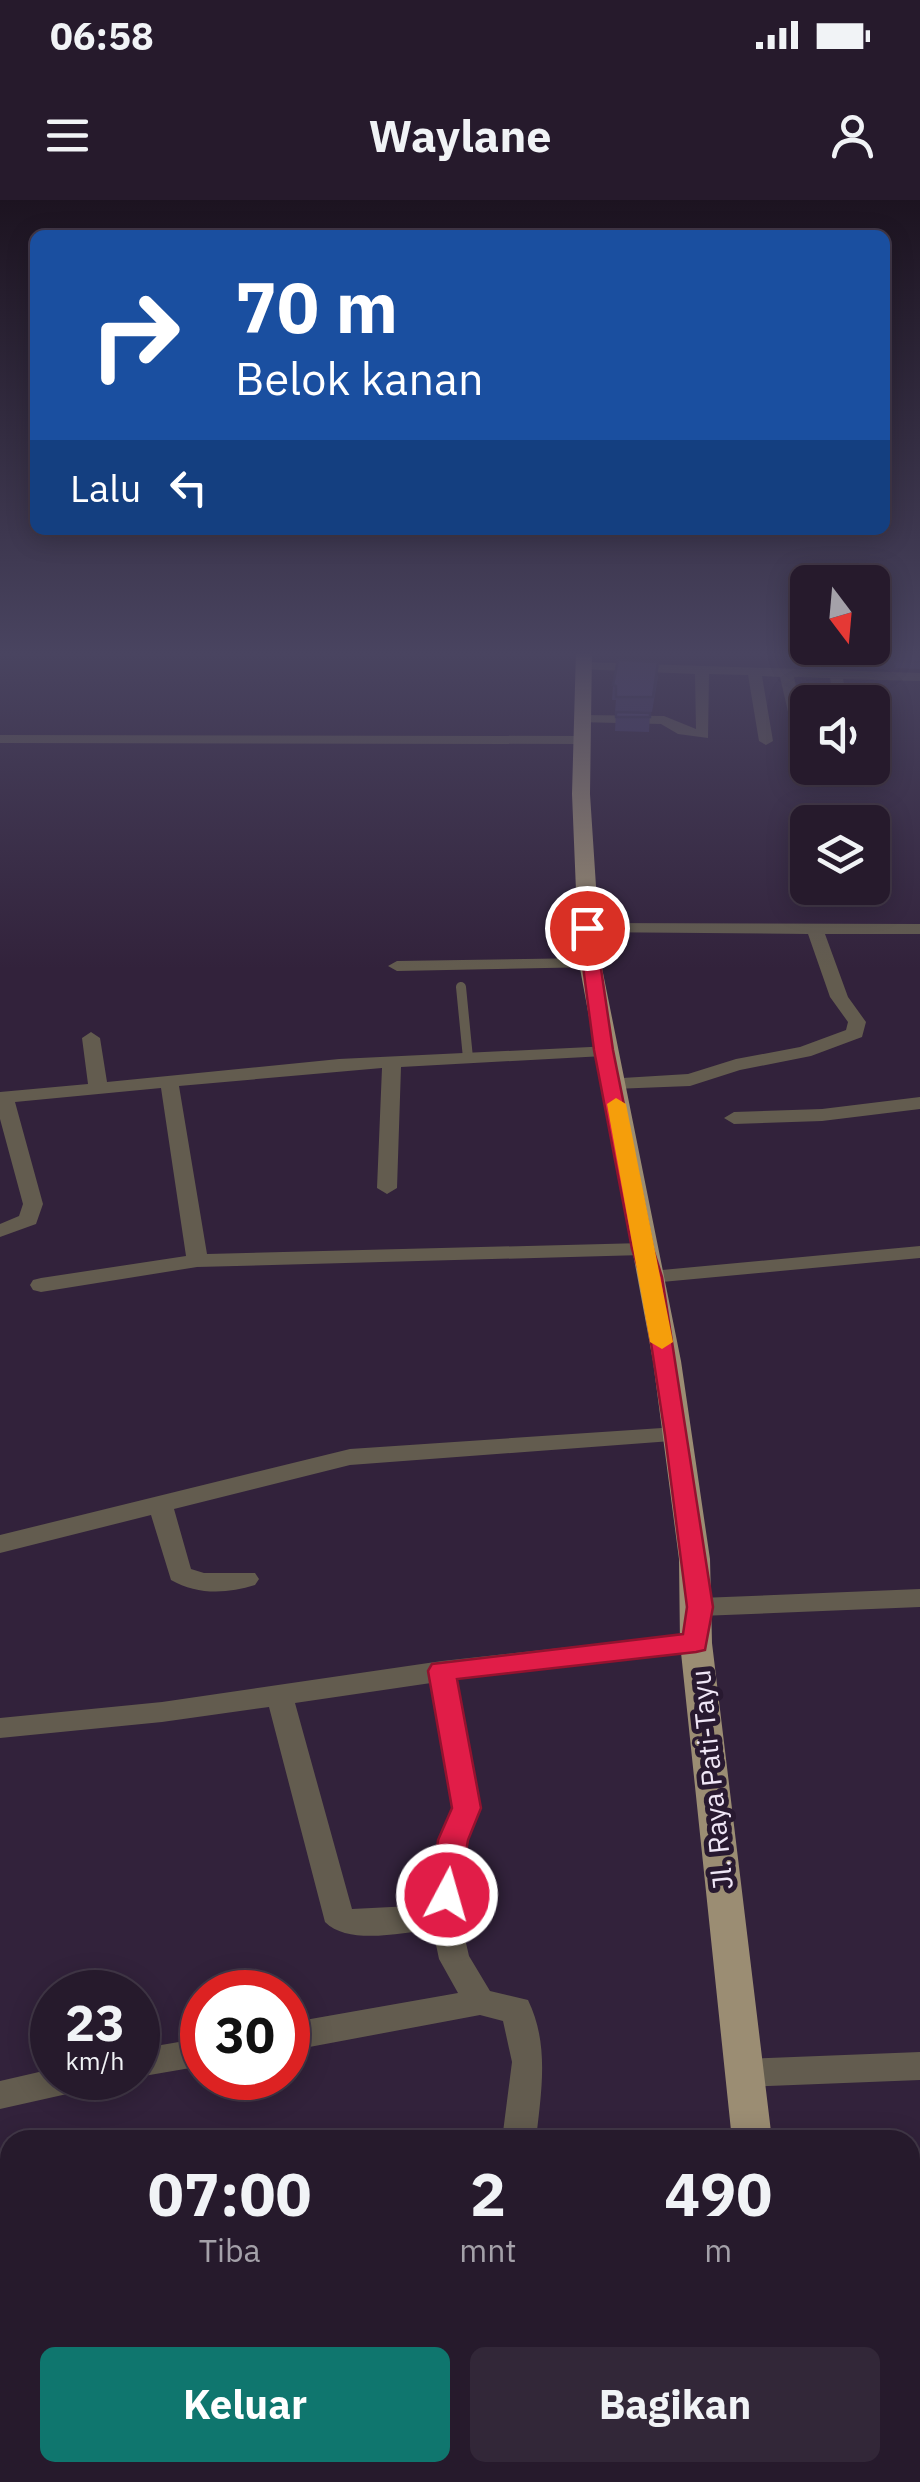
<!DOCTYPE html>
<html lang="id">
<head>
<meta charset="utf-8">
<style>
  body { margin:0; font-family:"IBM Plex Sans",sans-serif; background:#322738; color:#f1f3f6; height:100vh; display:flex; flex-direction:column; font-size:38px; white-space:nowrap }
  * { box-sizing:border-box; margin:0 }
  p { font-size:32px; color:#a4a1a9 }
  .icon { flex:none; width:55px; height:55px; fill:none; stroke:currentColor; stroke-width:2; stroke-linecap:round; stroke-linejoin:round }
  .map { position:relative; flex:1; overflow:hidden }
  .drawer { position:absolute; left:0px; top:1930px; width:920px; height:352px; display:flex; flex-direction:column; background:#261a2c; border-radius:30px 30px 0 0; box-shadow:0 5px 25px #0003,0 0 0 2px #423848 }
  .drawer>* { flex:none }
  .hud { position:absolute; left:30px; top:30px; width:860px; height:305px; border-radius:15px; box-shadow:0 5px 25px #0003,0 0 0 2px #423848; background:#1a4fa0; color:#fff; overflow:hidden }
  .needle { width:65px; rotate:164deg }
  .tools { position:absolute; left:790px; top:365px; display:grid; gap:20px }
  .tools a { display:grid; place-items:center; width:100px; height:100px; border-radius:15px; background:#261a2c; box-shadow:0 5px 25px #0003,0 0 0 2px #423848; font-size:50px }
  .speed { position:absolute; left:30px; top:1770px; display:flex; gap:20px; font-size:50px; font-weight:700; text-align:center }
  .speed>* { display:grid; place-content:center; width:130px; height:130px; border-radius:50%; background:#261a2c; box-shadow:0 5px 25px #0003,0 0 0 2px #423848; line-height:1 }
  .speed small { font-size:25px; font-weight:400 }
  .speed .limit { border:15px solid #d22; background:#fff; color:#111 }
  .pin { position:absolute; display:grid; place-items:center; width:85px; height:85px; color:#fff; margin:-42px; border:5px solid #fff; border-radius:50%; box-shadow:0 2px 10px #0007 }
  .me { position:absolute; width:110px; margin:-55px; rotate:6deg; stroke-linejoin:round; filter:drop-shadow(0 0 8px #0008) }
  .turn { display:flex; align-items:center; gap:35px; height:210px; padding:0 40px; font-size:45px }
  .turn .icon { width:130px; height:130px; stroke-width:2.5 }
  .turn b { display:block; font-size:70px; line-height:85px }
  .then { display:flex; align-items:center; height:95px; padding:0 40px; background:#0003; gap:20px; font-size:38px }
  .eta { display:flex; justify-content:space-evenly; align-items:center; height:170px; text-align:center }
  .eta b { font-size:60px; font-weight:700; line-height:70px }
  .cta { display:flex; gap:20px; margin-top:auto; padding:20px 40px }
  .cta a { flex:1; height:115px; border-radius:15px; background:#0f766e; color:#fff; font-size:40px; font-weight:700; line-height:115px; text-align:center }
  .cta a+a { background:#322738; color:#f1f3f6 }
  .status { display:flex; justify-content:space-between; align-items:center; height:70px; padding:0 50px; background:#261a2c; direction:ltr }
  .status svg { height:28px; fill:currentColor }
  header { display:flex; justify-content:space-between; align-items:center; height:130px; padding:0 40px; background:#261a2c; font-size:45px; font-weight:700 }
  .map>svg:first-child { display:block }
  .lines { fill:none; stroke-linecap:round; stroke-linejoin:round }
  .service { stroke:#635c4f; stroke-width:10 }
  .minor { fill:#635c4f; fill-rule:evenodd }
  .primary { fill:#9b8d73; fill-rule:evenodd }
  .wall { fill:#423764 }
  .building { fill:#4d4074; stroke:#362d51; stroke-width:2.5 }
  .route { fill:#e11d48; stroke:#92132f; stroke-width:2.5 }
  .slow { fill:#f59e0b }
  .labels { text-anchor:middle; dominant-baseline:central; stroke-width:10; stroke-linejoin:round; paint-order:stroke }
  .street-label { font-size:28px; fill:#efe6f6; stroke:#281930 }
</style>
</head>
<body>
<div class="status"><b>06:58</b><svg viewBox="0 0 49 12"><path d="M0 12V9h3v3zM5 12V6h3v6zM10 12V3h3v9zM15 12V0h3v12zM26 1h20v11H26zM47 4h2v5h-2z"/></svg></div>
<header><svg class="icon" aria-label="menu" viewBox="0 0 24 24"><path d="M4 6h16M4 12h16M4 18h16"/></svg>Waylane<svg class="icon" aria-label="person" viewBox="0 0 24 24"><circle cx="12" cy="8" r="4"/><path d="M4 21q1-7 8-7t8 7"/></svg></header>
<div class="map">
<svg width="920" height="2282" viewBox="0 0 920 2282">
  <rect width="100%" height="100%" fill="#32223b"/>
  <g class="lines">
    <polyline class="service" points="461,787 468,858"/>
    <g class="minor">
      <polygon points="584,462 920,473 920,481 843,479 848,502 834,502 830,478 794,477 803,516 796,520 789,516 780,477 762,476 773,541 766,545 759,541 748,475 709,474 708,538 678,534 661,524 577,522 577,516 582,515 664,516 696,529 695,474 579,469 577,466"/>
      <polygon points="0,535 581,536 588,540 581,544 0,543"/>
      <polygon points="587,723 920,724 920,734 825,734 848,797 866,822 862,837 811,856 740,870 690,886 613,889 603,883 606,879 688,874 736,859 800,847 846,830 848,822 830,797 808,734 581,732 579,728"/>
      <polygon points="590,758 599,763 596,767 397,771 388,766 397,761"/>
      <polygon points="91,832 100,838 107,882 339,859 611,846 611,854 604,856 401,867 397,988 387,994 377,988 382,868 179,886 207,1054 643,1043 654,1049 643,1055 197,1067 41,1092 33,1090 30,1085 33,1080 41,1078 186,1056 161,888 15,902 43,1004 36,1024 0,1037 0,1024 19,1016 23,1004 0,919 0,892 88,884 82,838"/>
      <polygon points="920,897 920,909 822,921 734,924 724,918 734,912 822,909"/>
      <polygon points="920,1046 920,1058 651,1083 640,1077 651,1071"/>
      <path d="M677 1227 685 1230 689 1235 685 1240 350 1265 174 1309 191 1369 204 1373H255L259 1379 255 1385C227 1394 197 1395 171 1380L151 1315 0 1353V1335L350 1249Z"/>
      <polygon points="920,1389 920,1407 700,1416 691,1414 687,1407 691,1400 700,1398"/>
      <path d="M696 1433 705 1436 709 1443 705 1450 457 1479 480 1608 468 1640 460 1717 469 1756 490 1791 528 1800C550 1845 541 1893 536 1940H502L512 1862 503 1821 480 1815 288 1851V1823L458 1793 439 1759 433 1730C402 1732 349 1746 325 1722L269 1507 162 1522 0 1538V1518L162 1502 442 1461ZM431 1483 452 1608 438 1640 431 1705 352 1709 295 1503Z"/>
      <polygon points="202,1838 202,1866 138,1877 138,1849"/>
      <polygon points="920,1852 920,1880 744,1887 733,1883 728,1873 733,1863 744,1859"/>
      <polygon points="52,1869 52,1878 92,1878 87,1888 76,1892 0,1909 0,1881"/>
      <polygon points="10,2230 10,2268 0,2269 0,2231"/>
    </g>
    <g class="primary">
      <polygon points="576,450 592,450 590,594 601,763 681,1161 710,1359 712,1443 772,1940 732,1940 680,1443 679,1359 653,1161 579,763 572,594"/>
      <polygon points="770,2272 816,2272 817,2282 771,2282"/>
    </g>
  </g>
  <g class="wall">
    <polygon points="889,450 920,450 920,469 896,468"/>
    <polygon points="658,476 652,512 615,512 616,500 612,500 613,485"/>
    <polygon points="616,512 650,513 649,532 615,531"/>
  </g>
  <g class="building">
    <polygon points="892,450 920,450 920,462 896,461"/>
    <polygon points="618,460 658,462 653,497 616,497 616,486 613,485"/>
    <polygon points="616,512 650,513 650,517 616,517"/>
  </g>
  <linearGradient id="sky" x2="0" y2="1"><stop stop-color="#1c1320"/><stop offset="0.59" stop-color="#494460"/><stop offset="1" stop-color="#494460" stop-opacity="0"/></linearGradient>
  <rect width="920" height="769" fill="url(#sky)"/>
  <polygon class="route" points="587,723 595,728 613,850 653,1049 662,1077 713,1407 705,1450 696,1452 457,1479 481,1608 468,1640 457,1704 447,1708 436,1704 432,1695 438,1640 452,1608 428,1471 432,1464 683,1434 687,1407 665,1235 641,1077 632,1049 594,850 578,728"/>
  <polygon class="slow" points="616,898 626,904 673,1142 662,1149 650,1142 607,904"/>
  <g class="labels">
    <g class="street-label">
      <text transform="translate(711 1580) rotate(-96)">Jl. Raya Pati-Tayu</text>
    </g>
  </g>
</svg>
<div class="tools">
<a><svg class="needle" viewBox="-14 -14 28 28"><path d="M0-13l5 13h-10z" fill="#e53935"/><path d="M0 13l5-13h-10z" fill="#a4a1a9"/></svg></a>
<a><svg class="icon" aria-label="sound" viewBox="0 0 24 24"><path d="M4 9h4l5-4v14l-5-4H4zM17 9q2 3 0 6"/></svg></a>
<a><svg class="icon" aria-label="layers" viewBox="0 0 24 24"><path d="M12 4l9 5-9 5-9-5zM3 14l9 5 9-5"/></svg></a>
</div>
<div class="speed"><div>23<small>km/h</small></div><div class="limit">30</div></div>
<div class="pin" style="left:587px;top:728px;background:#d93025"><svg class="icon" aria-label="arrive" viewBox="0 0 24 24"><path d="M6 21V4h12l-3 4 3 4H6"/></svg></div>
<svg class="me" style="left:447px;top:1695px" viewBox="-20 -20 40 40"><circle r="17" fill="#e11d48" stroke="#fff" stroke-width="3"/><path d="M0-11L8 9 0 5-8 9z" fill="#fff"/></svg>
<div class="hud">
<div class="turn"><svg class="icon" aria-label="right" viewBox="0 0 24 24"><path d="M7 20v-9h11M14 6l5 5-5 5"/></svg><div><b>70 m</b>Belok kanan</div></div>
<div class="then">Lalu<svg class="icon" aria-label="left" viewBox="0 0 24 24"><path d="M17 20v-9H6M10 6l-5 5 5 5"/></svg></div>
</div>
<section class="drawer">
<div class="eta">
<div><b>07:00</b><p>Tiba</p></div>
<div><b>2</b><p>mnt</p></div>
<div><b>490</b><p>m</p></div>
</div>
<div class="cta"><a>Keluar</a><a>Bagikan</a></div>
</section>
</div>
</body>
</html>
